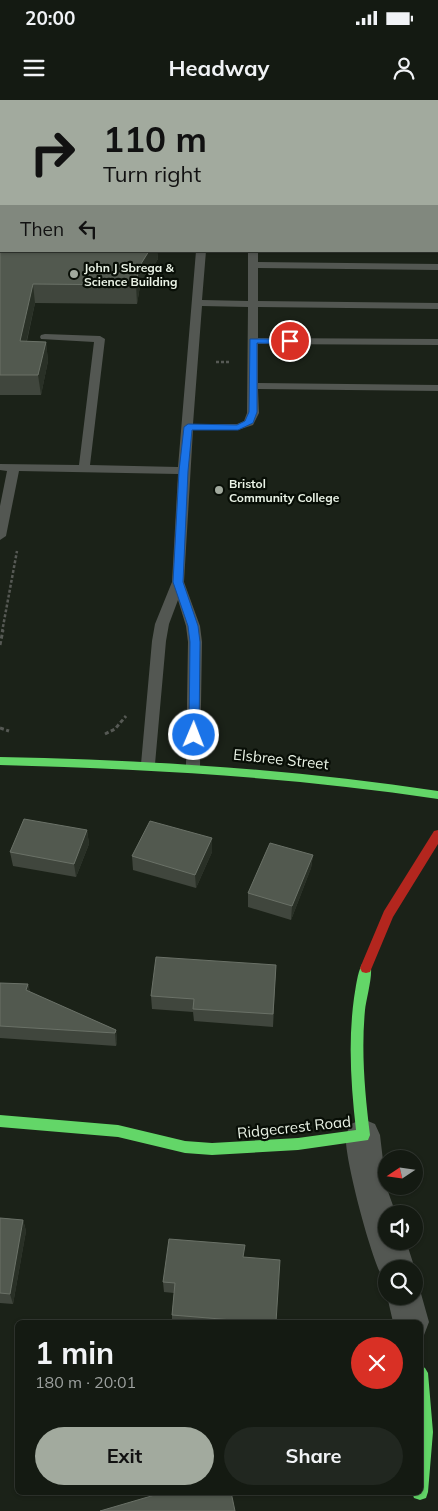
<!DOCTYPE html>
<html lang="en">
<head>
<meta charset="utf-8">
<style>
  body { margin:0; font-family:Mulish,sans-serif; background:#212720; color:#f1f3f6; height:100vh; display:flex; flex-direction:column; font-size:19px; white-space:nowrap }
  * { box-sizing:border-box; margin:0 }
  p { font-size:16px; color:#9da19f }
  .icon { flex:none; width:28px; height:28px; fill:none; stroke:currentColor; stroke-width:2; stroke-linecap:round; stroke-linejoin:round }
  .map { position:relative; flex:1; overflow:hidden }
  .details { position:absolute; left:15px; top:1220px; width:408px; height:175px; display:flex; flex-direction:column; background:#141a12; border-radius:8px; box-shadow:0 1px 4px #0004,0 0 0 1px #333832 }
  .details>* { flex:none }
  .banner { position:absolute; left:0px; top:0px; width:439px; height:152px; box-shadow:0 1px 4px #0004,0 0 0 1px #333832; background:#a2aa9e; color:#111; overflow:hidden }
  .needle { width:32px; rotate:257deg }
  .controls { position:absolute; left:378px; top:1050px; display:grid; gap:10px }
  .controls a { display:grid; place-items:center; width:45px; height:45px; border-radius:50%; background:#141a12; box-shadow:0 1px 4px #0004,0 0 0 1px #333832; font-size:25px }
  .pin { position:absolute; display:grid; place-items:center; width:42px; height:42px; color:#fff; margin:-21px; border:2px solid #fff; border-radius:50%; box-shadow:0 1px 5px #0007 }
  .me { position:absolute; width:55px; margin:-28px; rotate:1deg; stroke-linejoin:round; filter:drop-shadow(0 0 4px #0008) }
  .turn { display:flex; align-items:center; gap:18px; height:105px; padding:0 20px; font-size:22px }
  .turn .icon { width:65px; height:65px; stroke-width:2.5 }
  .turn b { display:block; font-size:35px; line-height:42px }
  .then { display:flex; align-items:center; height:48px; padding:0 20px; background:#0003; gap:10px; font-size:19px }
  .round { display:grid; place-items:center; flex:none; width:52px; height:52px; border-radius:26px; background:#212720 }
  .headline { display:flex; align-items:center; justify-content:space-between; height:85px; padding:0 20px }
  h1 { font-size:30px; font-weight:700; line-height:38px }
  .action { display:flex; gap:10px; margin-top:auto; padding:10px 20px }
  .action a { flex:1; height:58px; border-radius:30px; background:#a2aa9e; color:#111; font-size:20px; font-weight:700; line-height:58px; text-align:center }
  .action a+a { background:#212720; color:#f1f3f6 }
  .status { display:flex; justify-content:space-between; align-items:center; height:35px; padding:0 25px; background:#141a12; direction:ltr }
  .status svg { height:14px; fill:currentColor }
  header { display:flex; justify-content:space-between; align-items:center; height:65px; padding:0 20px; background:#141a12; font-size:22px; font-weight:700 }
  .map>svg:first-child { display:block }
  .lines { fill:none; stroke-linecap:round; stroke-linejoin:round }
  .path-far2 { stroke:#565954; stroke-width:2; stroke-dasharray:2.5 1; stroke-linecap:butt }
  .path-far1 { stroke:#565954; stroke-width:2.5; stroke-dasharray:3 2; stroke-linecap:butt }
  .path { stroke:#565954; stroke-width:3; stroke-dasharray:4 2.5; stroke-linecap:butt }
  .lane { fill:#535752; fill-rule:evenodd }
  .street { fill:#535752; fill-rule:evenodd }
  .fast { fill:#63d668; fill-rule:evenodd }
  .jam { fill:#b3261e; fill-rule:evenodd }
  .wall { fill:#40463d }
  .shaded-wall { fill:#293026 }
  .building { fill:#52594f; stroke:#6a7167 }
  .route { fill:#1a73e8; stroke:#114b97 }
  .poi-dot { fill:#a2aa9e; stroke:#080e06; stroke-width:2 }
  .labels { text-anchor:middle; dominant-baseline:central; stroke-width:4.5; stroke-linejoin:round; paint-order:stroke }
  .far-poi-label { font-size:12px; font-weight:bold; fill:#eaf3e6; stroke:#080e06; text-anchor:start }
  .street-label { font-size:15px; fill:#eaf3e6; stroke:#080e06 }
</style>
</head>
<body>
<div class="status"><b>20:00</b><svg viewBox="0 0 49 12"><path d="M0 12V9h3v3zM5 12V6h3v6zM10 12V3h3v9zM15 12V0h3v12zM26 1h20v11H26zM47 4h2v5h-2z"/></svg></div>
<header><svg class="icon" aria-label="menu" viewBox="0 0 24 24"><path d="M4 6h16M4 12h16M4 18h16"/></svg>Headway<svg class="icon" aria-label="person" viewBox="0 0 24 24"><circle cx="12" cy="8" r="4"/><path d="M4 21q1-7 8-7t8 7"/></svg></header>
<div class="map">
<svg width="438" height="1411" viewBox="0 0 438 1411">
  <rect width="100%" height="100%" fill="#1b2218"/>
  <g class="lines">
    <g class="path-far2">
      <polyline points="0,128 1,132"/>
      <polyline points="154,182 176,182"/>
    </g>
    <g class="path-far1">
      <polyline points="216,262 230,262"/>
      <polyline points="2,532 17,451"/>
    </g>
    <g class="path">
      <polyline points="0,545 3,530"/>
      <polyline points="0,628 9,631"/>
      <polyline points="105,634 115,629 126,616"/>
    </g>
    <g class="lane">
      <rect x="203" y="0" width="8" height="1"/>
      <path d="M196 151H206L202 200 248 201V151H258V162L438 164V170L258 168V201L438 203V209L258 207V238L438 239V245L258 244V283L438 285V291L258 289 259 313 253 325 238 330H193L184 482 200 526 202 542 200 666 198 670 193 671 188 670 186 666 188 542 186 526 178 500 169 524 166 541 155 664 153 668 148 669 143 668 141 664 152 541 155 524 172 482 178 374 19 371 6 436 0 440V406L7 371 0 370V364L79 365 94 242 41 239 40 237 41 235 45 234 100 236 105 239 90 365 178 367ZM202 206 248 207 247 313 244 321 237 324H193Z"/>
    </g>
    <g class="street">
      <path d="M363 1019 375 1024 380 1035 386 1086 396 1114H386V1141H406L415 1169 414 1172V1169H386V1183C374 1171 343 1054 346 1035 347 1031 350 1027 351 1024Z"/>
      <polygon points="414,1181 418,1183 429,1222 424,1235 420,1237 420,1222 393,1222 387,1196 414,1196"/>
    </g>
    <g class="fast">
      <path d="M0 657C147 660 293 669 438 691V699C293 677 147 669 0 665Z"/>
      <path d="M366 863 370 864C374 872 366 900 365 910 361 952 365 994 370 1035L368 1040 298 1050 212 1055 185 1053 118 1037 0 1027V1015L118 1025 185 1041 212 1043 298 1038 356 1030C351 986 348 942 354 898 356 887 357 874 362 864Z"/>
      <polygon points="420,1265 425,1268 428,1273 433,1332 428,1392 426,1398 420,1400 414,1398 412,1392 420,1392"/>
    </g>
    <polygon class="jam" points="438,730 438,744 393,817 370,872 366,873 362,872 360,868 384,811 434,731"/>
  </g>
  <g class="wall">
    <polygon points="0,0 72,0 72,1 1,1 1,53 0,53"/>
    <polygon points="0,139 1,151 157,151 158,159 140,186 137,204 35,203 27,241 46,242 48,261 41,295 0,295"/>
    <polygon points="87,730 89,744 76,777 13,766 10,752"/>
    <polygon points="212,738 212,752 196,788 133,770 132,756"/>
    <polygon points="313,755 311,768 291,820 248,807 248,793"/>
    <polygon points="276,865 273,927 194,921 193,912 152,909 151,896"/>
    <polygon points="0,883 28,884 30,892 116,930 117,942 116,946 0,938"/>
    <polygon points="0,1118 23,1120 26,1131 13,1204 0,1203"/>
    <polygon points="244,1157 276,1222 172,1222 172,1215 174,1193 164,1192 163,1182"/>
  </g>
  <g class="shaded-wall">
    <polygon points="149,151 157,151 158,159 140,186 137,204 136,185 139,167"/>
    <polygon points="33,184 35,203 22,261 20,241"/>
    <polygon points="46,242 48,261 41,295 38,275"/>
    <polygon points="87,730 89,744 76,777 74,764"/>
    <polygon points="212,738 212,752 196,788 195,775"/>
    <polygon points="313,755 311,768 291,820 292,806"/>
    <polygon points="28,884 31,897 26,890"/>
    <polygon points="116,930 117,942 116,946 115,933"/>
    <polygon points="23,1120 26,1131 13,1204 10,1194"/>
  </g>
  <g class="building">
    <polygon points="0,0 68,0 67,1 1,1 1,35 0,35"/>
    <polygon points="0,139 1,139 1,151 149,151 139,167 136,185 33,184 20,241 46,242 38,275 0,275"/>
    <polygon points="24,719 87,730 74,764 10,752"/>
    <polygon points="150,721 212,738 195,775 132,756"/>
    <polygon points="270,743 313,755 292,806 248,793"/>
    <polygon points="156,857 276,865 273,914 193,909 194,899 151,896"/>
    <polygon points="0,883 28,884 26,890 116,930 115,933 0,926"/>
    <polygon points="0,1118 23,1120 10,1194 0,1193"/>
    <polygon points="169,1139 245,1145 243,1157 280,1160 276,1222 257,1222 172,1215 175,1183 163,1182"/>
    <polygon points="165,1392 231,1392 235,1411 100,1411"/>
  </g>
  <polygon class="route" points="250,239 290,239 294,241 290,244 257,243 257,312 253,323 238,330 192,330 188,371 183,482 198,526 200,542 199,635 194,639 189,635 190,542 188,526 173,482 179,371 184,327 188,324 237,325 245,321 249,312"/>
  <g class="poi-dot">
    <circle cx="74" cy="174" r="5"/>
    <circle cx="219" cy="390" r="5"/>
  </g>
  <g class="labels">
    <g class="far-poi-label">
      <text x="84" y="167">John J Sbrega &amp;<tspan x="84" dy="14">Science Building</tspan></text>
      <text x="229" y="383">Bristol<tspan x="229" dy="14">Community College</tspan></text>
    </g>
    <g class="street-label">
      <text transform="translate(281 659) rotate(6)">Elsbree Street</text>
      <text transform="translate(294 1027) rotate(-6)">Ridgecrest Road</text>
    </g>
  </g>
</svg>
<div class="controls">
<a><svg class="needle" viewBox="-14 -14 28 28"><path d="M0-13l5 13h-10z" fill="#e53935"/><path d="M0 13l5-13h-10z" fill="#9da19f"/></svg></a>
<a><svg class="icon" aria-label="sound" viewBox="0 0 24 24"><path d="M4 9h4l5-4v14l-5-4H4zM17 9q2 3 0 6"/></svg></a>
<a><svg class="icon" aria-label="search" viewBox="0 0 24 24"><circle cx="10" cy="10" r="6"/><path d="M15 15l6 6"/></svg></a>
</div>
<div class="pin" style="left:290px;top:241px;background:#d93025"><svg class="icon" aria-label="arrive" viewBox="0 0 24 24"><path d="M6 21V4h12l-3 4 3 4H6"/></svg></div>
<svg class="me" style="left:194px;top:635px" viewBox="-20 -20 40 40"><circle r="17" fill="#1a73e8" stroke="#fff" stroke-width="3"/><path d="M0-11L8 9 0 5-8 9z" fill="#fff"/></svg>
<div class="banner">
<div class="turn"><svg class="icon" aria-label="right" viewBox="0 0 24 24"><path d="M7 20v-9h11M14 6l5 5-5 5"/></svg><div><b>110 m</b>Turn right</div></div>
<div class="then">Then<svg class="icon" aria-label="left" viewBox="0 0 24 24"><path d="M17 20v-9H6M10 6l-5 5 5 5"/></svg></div>
</div>
<section class="details">
<div class="headline"><div><h1>1 min</h1><p>180 m · 20:01</p></div><a class="round" style="background:#d93025;color:#fff"><svg class="icon" aria-label="close" viewBox="0 0 24 24"><path d="M6 6l12 12M18 6L6 18"/></svg></a></div>
<div class="action"><a>Exit</a><a>Share</a></div>
</section>
</div>
</body>
</html>
